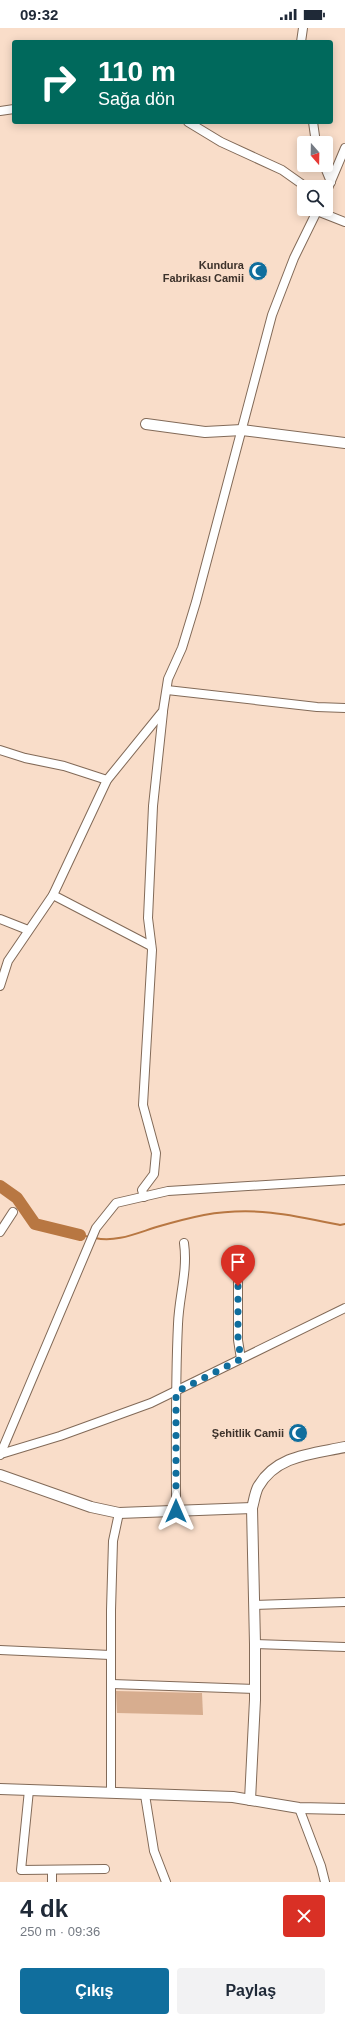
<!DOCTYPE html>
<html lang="tr">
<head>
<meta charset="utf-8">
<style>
  body { margin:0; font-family:Helvetica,sans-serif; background:#f2f2f3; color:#1f2937; height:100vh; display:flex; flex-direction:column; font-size:15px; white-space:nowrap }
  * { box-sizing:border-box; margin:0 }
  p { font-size:13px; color:#747a83 }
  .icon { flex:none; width:22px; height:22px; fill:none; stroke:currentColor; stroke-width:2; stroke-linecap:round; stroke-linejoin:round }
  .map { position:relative; height:1854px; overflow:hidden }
  .sheet { display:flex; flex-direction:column; background:#fff; flex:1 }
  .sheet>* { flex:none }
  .guide { position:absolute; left:12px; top:12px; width:321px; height:84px; border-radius:4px; box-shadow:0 2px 10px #0003; background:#00695c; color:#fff; overflow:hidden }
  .needle { width:26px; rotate:160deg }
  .buttons { position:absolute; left:297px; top:108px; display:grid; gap:8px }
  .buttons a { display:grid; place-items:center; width:36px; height:36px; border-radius:4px; background:#fff; box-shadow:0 2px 10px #0003; font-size:20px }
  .pin { position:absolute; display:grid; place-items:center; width:34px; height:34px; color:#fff; margin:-41px -17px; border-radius:50% 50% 50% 0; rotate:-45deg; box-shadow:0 0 4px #0007 }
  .pin .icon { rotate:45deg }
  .me { position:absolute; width:44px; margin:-22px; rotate:0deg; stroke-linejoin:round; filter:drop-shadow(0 0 3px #0008) }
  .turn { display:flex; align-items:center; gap:14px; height:84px; padding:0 20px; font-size:18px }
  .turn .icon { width:52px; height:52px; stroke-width:2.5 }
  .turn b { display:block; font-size:28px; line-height:34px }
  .round { display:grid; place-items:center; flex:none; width:42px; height:42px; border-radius:4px; background:#f2f2f3 }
  .head { display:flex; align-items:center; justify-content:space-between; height:68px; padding:0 20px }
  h1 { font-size:24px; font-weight:700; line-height:30px }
  .action { display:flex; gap:8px; margin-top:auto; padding:8px 20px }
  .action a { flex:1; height:46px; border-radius:4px; background:#106e9d; color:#fff; font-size:16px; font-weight:700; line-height:46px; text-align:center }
  .action a+a { background:#f2f2f3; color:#1f2937 }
  .status { display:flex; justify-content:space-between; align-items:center; height:28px; padding:0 20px; background:#fff; direction:ltr }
  .status svg { height:11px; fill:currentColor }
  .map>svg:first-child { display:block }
  .green { fill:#d7ad8f }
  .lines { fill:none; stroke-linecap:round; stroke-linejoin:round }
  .stream { stroke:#b87742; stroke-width:2 }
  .river { stroke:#b87742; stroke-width:12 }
  .minor-casing { stroke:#826a58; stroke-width:10 }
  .tertiary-casing { stroke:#826a58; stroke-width:12 }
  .minor { stroke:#fff; stroke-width:8 }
  .tertiary { stroke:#fff; stroke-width:10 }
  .route { stroke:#106e9d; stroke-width:7; stroke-dasharray:0 12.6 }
  .labels { text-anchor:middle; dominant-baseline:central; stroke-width:3; stroke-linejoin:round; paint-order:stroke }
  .poi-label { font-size:11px; font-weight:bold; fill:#3d322b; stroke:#f9ddc9; text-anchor:end }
</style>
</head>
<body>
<div class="status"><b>09:32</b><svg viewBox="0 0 49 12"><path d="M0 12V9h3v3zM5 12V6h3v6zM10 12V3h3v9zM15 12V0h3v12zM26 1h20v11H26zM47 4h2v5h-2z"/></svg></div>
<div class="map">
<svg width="345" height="1854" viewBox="0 0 345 1854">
  <rect width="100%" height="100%" fill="#f9ddc9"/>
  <polygon class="green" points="116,1663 202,1665 203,1687 117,1685"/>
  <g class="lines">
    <g class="stream">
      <polyline points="80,1207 90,1209"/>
      <path d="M95 1210C117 1215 139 1204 160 1198 174 1194 189 1190 204 1187 254 1178 293 1187 340 1197L345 1196"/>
    </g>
    <polyline class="river" points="0,1158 17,1170 35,1196 80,1207"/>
    <defs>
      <g id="minor">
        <polyline points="301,14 303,0"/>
        <polyline points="0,83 14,81"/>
        <polyline points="188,94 221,114 282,142 306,159"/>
        <polyline points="313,94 316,115"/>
        <polyline points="324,137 331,154"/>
        <polyline points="326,165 345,120"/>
        <polyline points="317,183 345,194"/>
        <polyline points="167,662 317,679 345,680"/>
        <polyline points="0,722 25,730 64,738 107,752"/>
        <polyline points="53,867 151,918"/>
        <polyline points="0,891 28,902"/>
        <polyline points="0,958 8,933 53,867 107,752 163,683 168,651 182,620 196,574 272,287 294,230 318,181"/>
        <polyline points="144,1169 142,1162 154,1146 156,1125 143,1077 152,922 148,890 153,778 163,684"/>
        <polyline points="0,1204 13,1184"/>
        <polyline points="238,1245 238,1312 241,1331"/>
        <polyline points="1,1426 60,1408 151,1375 345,1280"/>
        <polyline points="0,1427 96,1200 116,1175 168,1163 345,1152"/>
        <path d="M176 1483C176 1421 175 1358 178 1296 179 1268 188 1243 184 1215"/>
        <polyline points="254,1577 345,1574"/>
        <polyline points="255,1616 345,1619"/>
        <polyline points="0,1622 110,1627"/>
        <polyline points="112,1656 255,1661"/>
        <polyline points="29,1762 21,1842 105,1841"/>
        <polyline points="111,1764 111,1582 113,1513 119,1485"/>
        <polyline points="145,1767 154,1823 166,1854"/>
        <polyline points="299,1780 321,1838 325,1854"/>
        <polyline points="52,1854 52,1843"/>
      </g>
      <g id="tertiary">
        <polyline points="146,396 205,404 242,402 345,415"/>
        <polyline points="0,1447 91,1479 119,1485 252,1480"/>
        <polyline points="0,1761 233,1769 299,1780 345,1781"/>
        <path d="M250 1772 255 1672V1616L252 1480C254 1473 255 1465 258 1459 276 1427 312 1426 345 1419"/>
      </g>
    </defs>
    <use href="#minor" class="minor-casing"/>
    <use href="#tertiary" class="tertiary-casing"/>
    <use href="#minor" class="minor"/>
    <use href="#tertiary" class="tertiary"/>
  </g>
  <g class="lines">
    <polyline class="route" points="176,1483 176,1364 241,1331 238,1312 238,1258"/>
  </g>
  <defs>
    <symbol id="mosque-disc" viewBox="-11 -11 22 22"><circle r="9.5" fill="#106e9d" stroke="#f9ddc9"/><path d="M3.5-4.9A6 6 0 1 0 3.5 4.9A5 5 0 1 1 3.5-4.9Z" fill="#fff"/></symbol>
  </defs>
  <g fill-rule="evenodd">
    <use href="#mosque-disc" x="247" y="232" width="22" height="22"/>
    <use href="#mosque-disc" x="287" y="1394" width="22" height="22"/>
  </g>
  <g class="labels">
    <g class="poi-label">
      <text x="244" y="237">Kundura<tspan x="244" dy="13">Fabrikası Camii</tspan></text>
      <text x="284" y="1405">Şehitlik Camii</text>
    </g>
  </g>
</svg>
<div class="buttons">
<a><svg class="needle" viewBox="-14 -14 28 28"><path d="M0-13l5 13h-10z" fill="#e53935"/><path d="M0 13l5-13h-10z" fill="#747a83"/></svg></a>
<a><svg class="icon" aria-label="search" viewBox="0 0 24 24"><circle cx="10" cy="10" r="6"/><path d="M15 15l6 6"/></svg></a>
</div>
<div class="pin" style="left:238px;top:1258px;background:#d93025"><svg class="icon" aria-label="arrive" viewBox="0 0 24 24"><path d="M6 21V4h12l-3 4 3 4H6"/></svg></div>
<svg class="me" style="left:176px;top:1483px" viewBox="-20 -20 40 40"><path d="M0-17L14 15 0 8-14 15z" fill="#106e9d" stroke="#fff" stroke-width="4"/></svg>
<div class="guide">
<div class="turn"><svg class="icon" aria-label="right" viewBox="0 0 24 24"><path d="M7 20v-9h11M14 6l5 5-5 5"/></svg><div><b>110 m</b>Sağa dön</div></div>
</div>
</div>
<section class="sheet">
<div class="head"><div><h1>4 dk</h1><p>250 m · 09:36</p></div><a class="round" style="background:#d93025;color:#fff"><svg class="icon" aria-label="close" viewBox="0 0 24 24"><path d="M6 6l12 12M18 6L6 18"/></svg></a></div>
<div class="action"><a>Çıkış</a><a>Paylaş</a></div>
</section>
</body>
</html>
